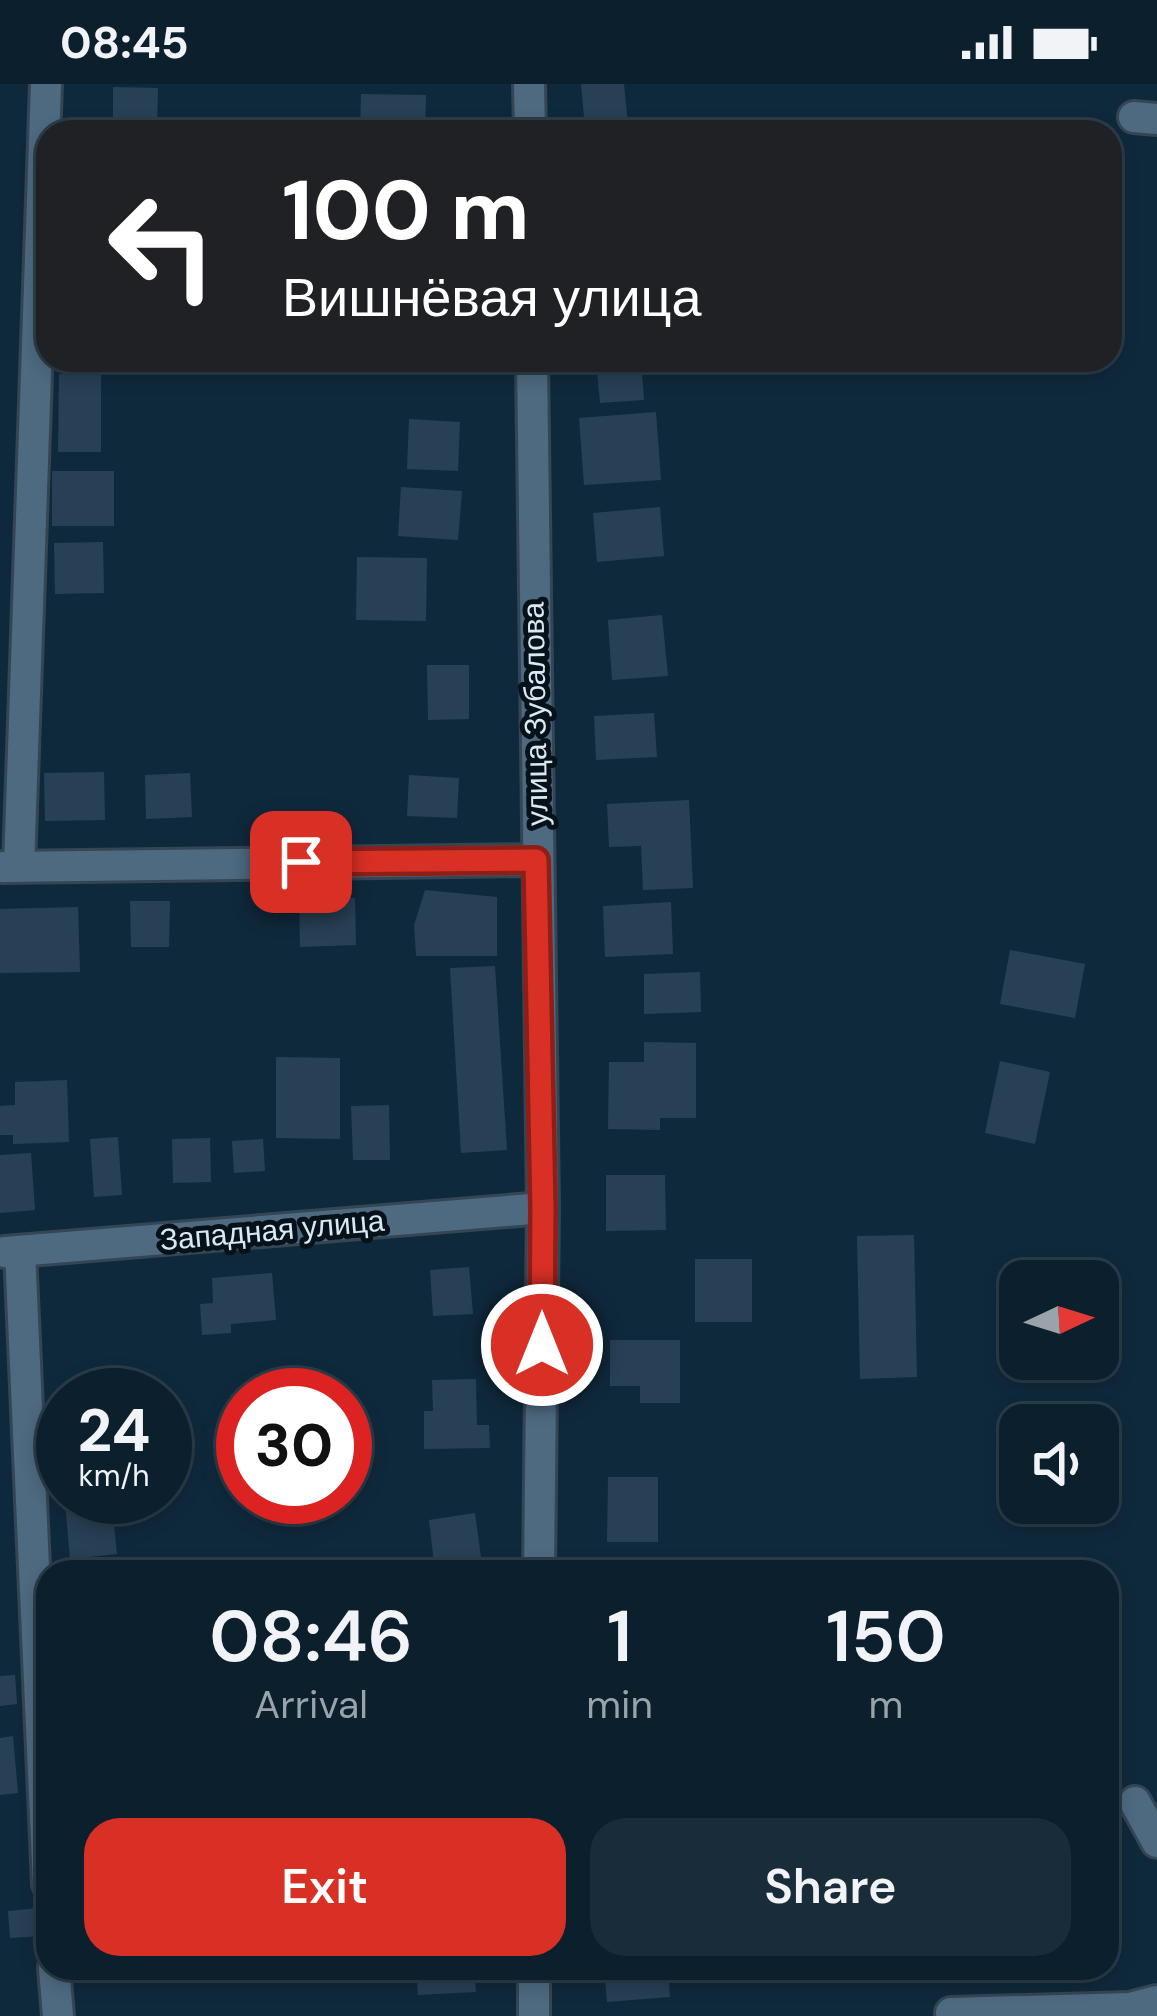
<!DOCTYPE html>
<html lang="en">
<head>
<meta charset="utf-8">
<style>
  body { margin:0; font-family:"DM Sans",sans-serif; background:#192c39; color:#f1f3f6; height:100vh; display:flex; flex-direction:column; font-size:45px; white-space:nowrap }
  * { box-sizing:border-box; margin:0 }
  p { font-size:39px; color:#9aa2aa }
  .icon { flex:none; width:66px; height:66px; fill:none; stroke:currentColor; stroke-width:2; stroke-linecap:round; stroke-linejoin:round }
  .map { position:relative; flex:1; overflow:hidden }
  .sheet { position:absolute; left:36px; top:1476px; width:1083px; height:420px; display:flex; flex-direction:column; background:#0b1f2d; border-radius:36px; box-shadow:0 6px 18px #0003,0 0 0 3px #2b3d49 }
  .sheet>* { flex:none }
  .banner { position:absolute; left:36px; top:36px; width:1086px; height:252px; border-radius:36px; box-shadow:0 6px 18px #0003,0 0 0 3px #2b3d49; background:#202124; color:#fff; overflow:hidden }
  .needle { width:78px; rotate:86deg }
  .buttons { position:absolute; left:999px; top:1176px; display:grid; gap:24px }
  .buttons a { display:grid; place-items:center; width:120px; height:120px; border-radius:24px; background:#0b1f2d; box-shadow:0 6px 18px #0003,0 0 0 3px #2b3d49; font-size:60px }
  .speed { position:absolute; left:36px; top:1284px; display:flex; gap:24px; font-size:60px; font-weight:700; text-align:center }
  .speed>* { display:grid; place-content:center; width:156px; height:156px; border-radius:50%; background:#0b1f2d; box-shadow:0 6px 18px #0003,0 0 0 3px #2b3d49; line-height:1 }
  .speed small { font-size:30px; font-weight:400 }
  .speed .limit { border:18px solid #d22; background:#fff; color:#111 }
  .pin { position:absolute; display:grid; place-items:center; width:102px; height:102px; color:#fff; margin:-51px; border-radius:24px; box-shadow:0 6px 18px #0006 }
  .me { position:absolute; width:132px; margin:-66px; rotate:0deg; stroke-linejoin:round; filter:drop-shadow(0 0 9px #0008) }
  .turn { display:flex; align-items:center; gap:42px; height:252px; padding:0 48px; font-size:54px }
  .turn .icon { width:156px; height:156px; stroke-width:2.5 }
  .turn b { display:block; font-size:84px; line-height:102px }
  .eta { display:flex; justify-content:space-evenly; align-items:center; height:204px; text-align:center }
  .eta b { font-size:72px; font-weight:600; line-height:84px }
  .cta { display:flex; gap:24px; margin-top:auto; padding:24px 48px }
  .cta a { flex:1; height:138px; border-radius:36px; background:#d93025; color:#fff; font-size:48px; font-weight:600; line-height:138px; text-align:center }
  .cta a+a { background:#192c39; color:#f1f3f6 }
  .status { display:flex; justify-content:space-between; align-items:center; height:84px; padding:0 60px; background:#0b1f2d; direction:ltr }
  .status svg { height:33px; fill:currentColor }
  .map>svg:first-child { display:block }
  .building { fill:#274055 }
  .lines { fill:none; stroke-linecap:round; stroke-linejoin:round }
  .minor-casing { stroke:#344554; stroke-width:36 }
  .minor { stroke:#4e6a80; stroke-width:30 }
  .route-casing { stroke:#8d1f18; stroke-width:30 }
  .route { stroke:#d93025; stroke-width:21 }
  .labels { text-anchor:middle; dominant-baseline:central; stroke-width:10; stroke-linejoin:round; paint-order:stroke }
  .street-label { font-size:30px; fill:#d8e8f4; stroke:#061119 }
</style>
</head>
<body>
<div class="status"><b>08:45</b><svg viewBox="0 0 49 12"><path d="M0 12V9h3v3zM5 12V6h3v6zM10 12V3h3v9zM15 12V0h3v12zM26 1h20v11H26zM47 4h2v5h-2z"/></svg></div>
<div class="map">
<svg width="1157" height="1932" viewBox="0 0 1157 1932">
  <rect width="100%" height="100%" fill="#0f293c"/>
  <g class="building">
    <polygon points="581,0 624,0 628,41 585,44"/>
    <polygon points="113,3 158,4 157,48 113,48"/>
    <polygon points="361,10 426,11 425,48 360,48"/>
    <polygon points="596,276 641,276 644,316 600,319"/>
    <polygon points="59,290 101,290 101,368 58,368"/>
    <polygon points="656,328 661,396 584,401 579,334"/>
    <polygon points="409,335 460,338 458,387 407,385"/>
    <rect x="52" y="387" width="62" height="55"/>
    <polygon points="401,403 462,407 458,456 398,452"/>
    <polygon points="660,423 664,472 597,478 593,429"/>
    <polygon points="103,458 104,509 55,510 54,459"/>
    <polygon points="357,473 427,474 426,537 356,536"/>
    <polygon points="662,531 668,592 612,596 608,536"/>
    <polygon points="427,581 469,581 469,635 428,636"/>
    <polygon points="654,629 657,673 596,676 594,632"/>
    <polygon points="104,688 105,736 45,737 44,689"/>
    <polygon points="190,689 192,733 146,735 145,691"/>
    <polygon points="409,691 459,694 457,734 407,732"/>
    <polygon points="689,716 693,804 643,806 641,762 609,763 607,720"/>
    <polygon points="425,806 497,813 497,872 416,872 414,841"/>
    <polygon points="355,814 356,861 300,863 299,815"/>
    <polygon points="130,817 170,817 169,863 131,863"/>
    <polygon points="671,818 673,870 605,873 603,822"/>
    <polygon points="78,823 80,888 0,889 0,825"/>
    <polygon points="1010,866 1085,880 1075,934 1000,920"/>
    <polygon points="495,882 507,1066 461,1069 450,884"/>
    <polygon points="700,888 701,928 644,930 644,890"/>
    <polygon points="644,958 696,959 696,1034 660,1034 660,1046 608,1045 609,978 644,978"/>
    <polygon points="276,973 340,974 340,1055 276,1054"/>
    <polygon points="1000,977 1050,988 1035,1060 985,1049"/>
    <polygon points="67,996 69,1058 13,1060 13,1051 0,1051 0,1022 15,1021 15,998"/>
    <polygon points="389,1021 390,1076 353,1076 351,1022"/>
    <polygon points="118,1053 122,1111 94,1113 90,1055"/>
    <polygon points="210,1054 211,1098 173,1099 172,1055"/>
    <polygon points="263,1055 265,1087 234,1089 232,1057"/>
    <polygon points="31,1069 35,1126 0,1129 0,1071"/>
    <polygon points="606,1091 665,1091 666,1146 606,1147"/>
    <polygon points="914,1151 917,1293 860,1295 857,1152"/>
    <rect x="695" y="1175" width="57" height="63"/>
    <polygon points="469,1183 473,1230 433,1232 430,1186"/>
    <polygon points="272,1189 276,1236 231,1240 231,1249 202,1251 200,1220 213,1219 212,1194"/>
    <polygon points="610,1256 680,1256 680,1319 640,1319 640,1302 610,1302"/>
    <polygon points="476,1295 477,1341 489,1341 490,1364 424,1365 424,1327 433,1327 432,1296"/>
    <polygon points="608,1393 658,1393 658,1458 607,1458"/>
    <polygon points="111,1413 117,1470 70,1475 65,1418"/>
    <polygon points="475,1429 481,1473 434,1479 429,1436"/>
    <polygon points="15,1591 17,1620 0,1622 0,1592"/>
    <polygon points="13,1652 18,1709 0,1711 0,1654"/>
    <polygon points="39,1824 42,1852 10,1854 8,1827"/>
    <polygon points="416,1884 474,1884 476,1908 418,1911"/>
    <polygon points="604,1884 668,1884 670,1913 607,1918"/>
  </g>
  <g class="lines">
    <defs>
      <g id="minor">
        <polyline points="529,0 530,48"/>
        <polyline points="1134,33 1157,35"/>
        <polyline points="532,276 543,1124 539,1488"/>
        <polyline points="19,782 46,0"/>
        <polyline points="3,783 537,776"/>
        <polyline points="20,1167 48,1800"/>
        <polyline points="5,1168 543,1124"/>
        <polyline points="1135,1718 1157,1758"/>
        <polyline points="54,1884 58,1932"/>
        <polyline points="951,1929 1130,1924 1157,1917"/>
        <polyline points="534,1932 534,1884"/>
      </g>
    </defs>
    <use href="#minor" class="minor-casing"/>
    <use href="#minor" class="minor"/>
  </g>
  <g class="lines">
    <defs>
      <polyline id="route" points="301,778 536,776 543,1124 542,1261"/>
    </defs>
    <use href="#route" class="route-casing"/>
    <use href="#route" class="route"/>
  </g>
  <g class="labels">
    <g class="street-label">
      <text transform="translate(535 630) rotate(-91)">улица Зубалова</text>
      <text transform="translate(272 1146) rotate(-5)">Западная улица</text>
    </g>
  </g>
</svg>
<div class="buttons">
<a><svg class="needle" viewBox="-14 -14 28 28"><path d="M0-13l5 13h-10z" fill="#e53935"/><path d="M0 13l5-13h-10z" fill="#9aa2aa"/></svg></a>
<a><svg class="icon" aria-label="sound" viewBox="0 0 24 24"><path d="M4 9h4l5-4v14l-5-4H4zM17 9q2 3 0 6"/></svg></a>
</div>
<div class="speed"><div>24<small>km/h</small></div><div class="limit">30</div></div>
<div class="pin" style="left:301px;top:778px;background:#d93025"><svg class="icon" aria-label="arrive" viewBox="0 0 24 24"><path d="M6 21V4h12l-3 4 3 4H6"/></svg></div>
<svg class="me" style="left:542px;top:1261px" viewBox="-20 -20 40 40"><circle r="17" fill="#d93025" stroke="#fff" stroke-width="3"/><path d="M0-11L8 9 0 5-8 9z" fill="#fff"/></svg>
<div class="banner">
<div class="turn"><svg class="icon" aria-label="left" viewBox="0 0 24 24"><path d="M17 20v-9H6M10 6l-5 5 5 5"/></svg><div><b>100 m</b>Вишнёвая улица</div></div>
</div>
<section class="sheet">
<div class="eta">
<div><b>08:46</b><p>Arrival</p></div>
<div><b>1</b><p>min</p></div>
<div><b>150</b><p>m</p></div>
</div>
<div class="cta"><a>Exit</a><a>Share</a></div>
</section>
</div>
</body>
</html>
